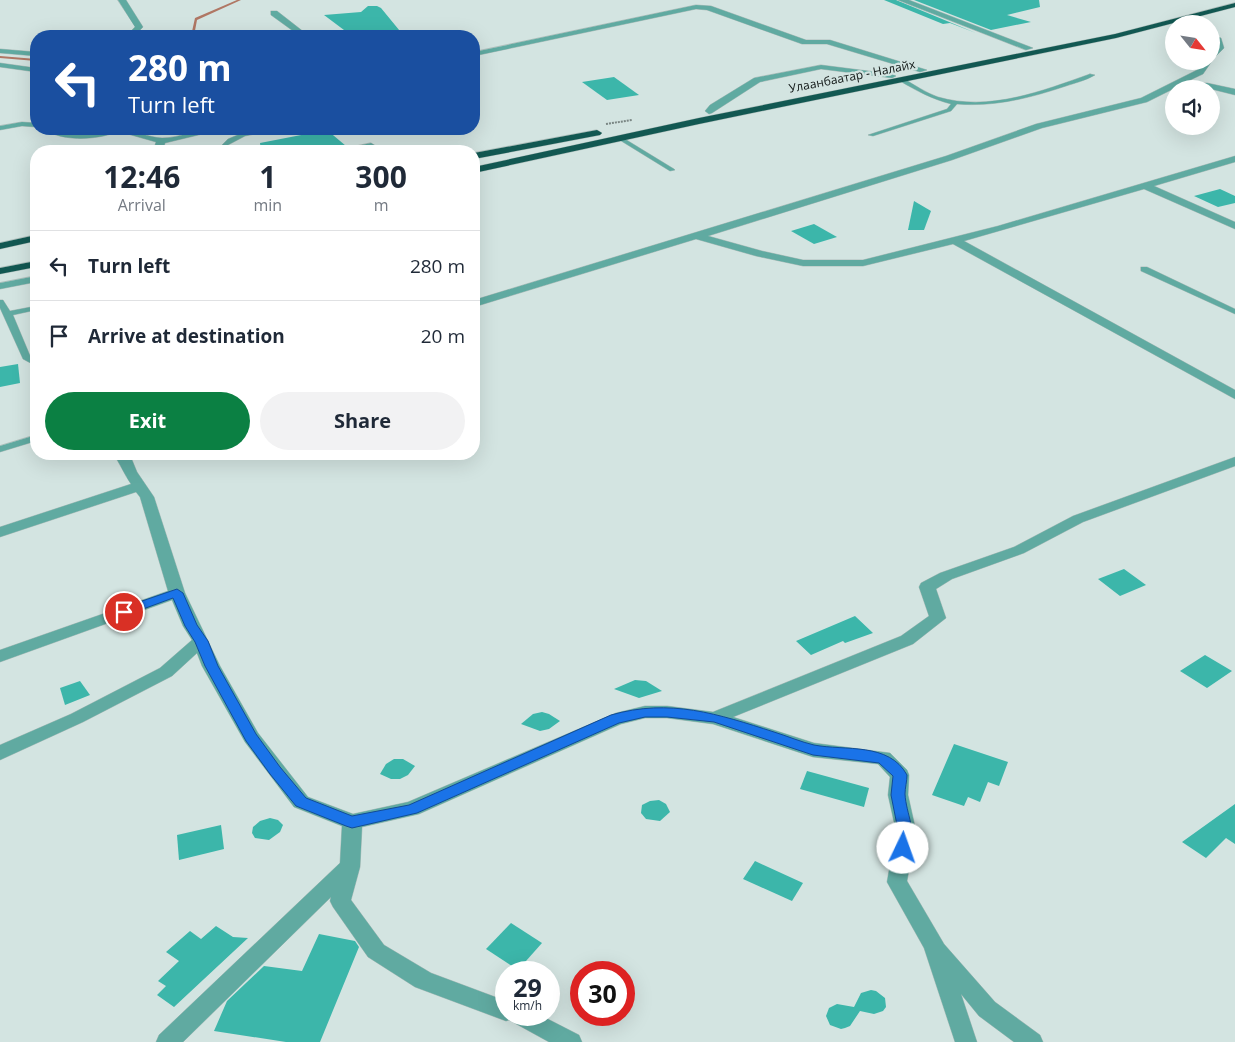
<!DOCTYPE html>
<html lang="en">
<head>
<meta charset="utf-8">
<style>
  body { margin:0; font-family:"Open Sans",sans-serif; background:#f2f2f3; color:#1f2937; height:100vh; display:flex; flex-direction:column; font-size:19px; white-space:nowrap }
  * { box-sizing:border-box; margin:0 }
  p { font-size:16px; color:#747a83 }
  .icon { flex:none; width:28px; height:28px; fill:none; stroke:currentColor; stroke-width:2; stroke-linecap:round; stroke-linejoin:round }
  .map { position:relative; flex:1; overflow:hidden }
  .drawer { position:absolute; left:30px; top:145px; width:450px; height:315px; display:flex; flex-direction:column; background:#fff; border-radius:20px; box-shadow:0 5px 20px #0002 }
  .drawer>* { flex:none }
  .top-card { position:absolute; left:30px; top:30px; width:450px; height:105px; border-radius:20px; box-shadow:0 5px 20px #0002; background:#1a4fa0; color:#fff; overflow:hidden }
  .needle { width:32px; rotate:120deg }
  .buttons { position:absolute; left:1165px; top:15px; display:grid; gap:10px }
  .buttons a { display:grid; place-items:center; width:55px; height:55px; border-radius:50%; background:#fff; box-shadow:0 5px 20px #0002; font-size:25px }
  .speed { position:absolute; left:495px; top:961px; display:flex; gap:10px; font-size:25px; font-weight:700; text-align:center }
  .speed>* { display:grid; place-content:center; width:65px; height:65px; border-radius:50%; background:#fff; box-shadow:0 5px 20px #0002; line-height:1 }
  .speed small { font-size:12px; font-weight:400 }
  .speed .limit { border:8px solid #d22; background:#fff; color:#111 }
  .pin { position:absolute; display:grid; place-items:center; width:42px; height:42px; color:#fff; margin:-21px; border:2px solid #fff; border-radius:50%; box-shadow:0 1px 5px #0007 }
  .me { position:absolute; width:55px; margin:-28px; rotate:3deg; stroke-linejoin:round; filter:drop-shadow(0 0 4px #0008) }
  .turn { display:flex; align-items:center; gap:18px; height:105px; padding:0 15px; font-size:22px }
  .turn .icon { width:65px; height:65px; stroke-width:2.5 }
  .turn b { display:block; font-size:35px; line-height:42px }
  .eta { display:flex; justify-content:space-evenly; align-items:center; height:85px; text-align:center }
  .eta b { font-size:30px; font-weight:700; line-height:35px }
  .action { display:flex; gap:10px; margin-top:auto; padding:10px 15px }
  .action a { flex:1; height:58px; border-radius:30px; background:#0b8043; color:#fff; font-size:20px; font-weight:700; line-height:58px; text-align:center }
  .action a+a { background:#f2f2f3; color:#1f2937 }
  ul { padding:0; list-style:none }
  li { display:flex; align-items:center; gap:15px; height:70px; padding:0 15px; border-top:1px solid #e0e1e3 }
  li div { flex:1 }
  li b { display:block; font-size:19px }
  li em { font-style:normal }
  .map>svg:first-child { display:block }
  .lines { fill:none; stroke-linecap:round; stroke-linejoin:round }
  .stream { fill:#b07764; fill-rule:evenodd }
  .building { fill:#3cb6aa }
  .lane-casing { stroke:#b0bfbc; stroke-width:1 }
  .street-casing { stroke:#b0bfbc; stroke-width:1 }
  .highway-casing { stroke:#b0bfbc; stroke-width:1 }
  .path { stroke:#7a8684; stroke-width:2; stroke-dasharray:2 1; stroke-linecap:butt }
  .lane { fill:#60aaa1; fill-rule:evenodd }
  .street { fill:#60aaa1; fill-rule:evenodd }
  .highway { fill:#125852; fill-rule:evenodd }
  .route { fill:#1a73e8; stroke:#114b97 }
  .labels { text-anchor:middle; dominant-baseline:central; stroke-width:4.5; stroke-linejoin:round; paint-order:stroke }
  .far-street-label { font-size:12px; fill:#101615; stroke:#d3e4e1 }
</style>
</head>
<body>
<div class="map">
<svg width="1235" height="1042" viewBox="0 0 1235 1042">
  <rect width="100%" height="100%" fill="#d3e4e1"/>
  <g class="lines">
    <g class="stream">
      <polygon points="237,0 241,0 197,20 194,36 191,36 195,18"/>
      <polygon points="0,56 36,59 36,61 0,58"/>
    </g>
  </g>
  <g class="building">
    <polygon points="884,0 896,0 976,33 950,23 943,24"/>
    <polygon points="914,0 1039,0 1040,7 1007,15 1031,22 991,30"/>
    <polygon points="368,6 377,6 381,8 404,36 352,36 324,15 361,12"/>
    <polygon points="614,77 639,95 607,100 582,82"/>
    <polygon points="327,130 346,146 319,151 261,151 260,143"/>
    <polygon points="1220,189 1235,196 1235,203 1218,207 1194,196"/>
    <polygon points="914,201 931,211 924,230 908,230"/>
    <polygon points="814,224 837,237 814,244 791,231"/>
    <polygon points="18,364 20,383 0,387 0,367"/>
    <polygon points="1124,569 1146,585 1120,596 1098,579"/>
    <polygon points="855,616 873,633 845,643 843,641 811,655 796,641"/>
    <polygon points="1205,655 1232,671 1207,688 1180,671"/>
    <polygon points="635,680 646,681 662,691 639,698 614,689"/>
    <polygon points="80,681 90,695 65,705 60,688"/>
    <polygon points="542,712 549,714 560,721 549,729 540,731 521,724 533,714"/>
    <polygon points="954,744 1008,762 999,786 988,782 980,802 968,797 964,806 932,795"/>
    <polygon points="394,759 403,759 415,766 408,775 400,779 391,779 380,774 386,764"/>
    <polygon points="807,771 869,788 864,807 800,789"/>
    <polygon points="659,800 666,804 670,812 660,821 646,819 641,813 642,805 650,801"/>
    <polygon points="1235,804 1235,844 1226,838 1206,858 1182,842"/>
    <polygon points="270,818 278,820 283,825 280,832 269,840 255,838 252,833 253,827 260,821"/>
    <polygon points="221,825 224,849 179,860 177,835"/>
    <polygon points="755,861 803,883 792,901 743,879"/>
    <polygon points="511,923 542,943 518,970 486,949"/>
    <polygon points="216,926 233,937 248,938 174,1007 157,995 166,986 158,981 179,961 166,952 190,931 201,939"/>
    <polygon points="319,934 355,941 359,947 320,1042 286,1042 214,1031 227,1001 264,966 302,971"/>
    <polygon points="871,990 876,991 885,998 886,1007 883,1011 874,1014 860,1011 850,1026 845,1028 841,1029 830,1025 826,1016 829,1008 837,1004 854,1007 861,993"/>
  </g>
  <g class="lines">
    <defs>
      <g id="lane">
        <path d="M1090 74 1095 75C1087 80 1075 83 1066 86 1030 98 995 107 957 104L951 111 873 136 868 135 947 109 951 104C932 99 917 91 900 81V79H904C915 85 926 93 938 97 989 112 1042 91 1090 74Z"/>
        <polygon points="22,122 36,123 36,127 22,126 0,130 0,126"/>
        <path d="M44 129C54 128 64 134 75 135 92 135 107 128 123 129 104 140 62 143 44 129Z"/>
        <polygon points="267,129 281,129 245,136 228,145 230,151 224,151 222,145 228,139 240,134"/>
        <polygon points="620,136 674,169 675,170 670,171 618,139 617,138"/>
        <polygon points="371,143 384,151 377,151 370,147 345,151 333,151"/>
        <polygon points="1141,267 1147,267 1235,309 1235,314 1141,271"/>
        <polygon points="0,300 3,300 10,311 36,306 36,310 13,315 31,358 36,361 36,366 23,359 0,308"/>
        <polygon points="36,435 36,441 0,452 0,446"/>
      </g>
      <g id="street">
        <polygon points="118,0 126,0 143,27 134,36 126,36 135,27"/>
        <polygon points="898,0 909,0 1033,48 1026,50"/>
        <polygon points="696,5 711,6 806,40 830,40 927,70 920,72 827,44 802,44 707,10 696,9 474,56 474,52"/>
        <polygon points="271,11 277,11 309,36 300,36 271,15"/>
        <polygon points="1172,20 1186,24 1174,24 1171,22"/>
        <polygon points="1211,34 1221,38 1224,48 1212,60 1212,61 1203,74 1184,83 1207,83 1235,89 1235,95 1211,89 1175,88 1147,102 1042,128 952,160 708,236 762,251 803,260 863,260 998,226 1235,156 1235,162 1154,186 1235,222 1235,229 1144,189 964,241 1235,390 1235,399 953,244 863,266 803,266 756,256 696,239 474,307 474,300 946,156 1036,124 1141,98 1197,70 1204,61 1211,61 1211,53 1216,48 1214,41 1211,39"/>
        <polygon points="0,49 36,52 36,56 0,53"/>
        <polygon points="0,63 36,68 36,72 0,67"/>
        <polygon points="821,65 892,74 896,76 892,78 821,69 760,82 712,113 709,114 705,111 710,105 754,78"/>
        <path d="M116 129C133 129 149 138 162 138 181 138 197 128 217 129L215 131 165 143 163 151H153L156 142 117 131Z"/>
        <polygon points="36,276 36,282 0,289 0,283"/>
        <path d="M113 454 130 455 137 472 154 497 185 593 220 666 258 733 308 797 353 814 408 802 616 713 645 706H667L713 712 901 636 929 616 919 587 921 583 940 573 1014 547 1073 516 1235 457V466L1083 522 1024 553 952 579 936 589 946 618 913 644 733 717 814 743 890 753 907 770 909 775 908 795 916 831 907 881 944 944 995 1002 1040 1035 1043 1042H1014L979 1016 961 994 977 1042H955L924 948 887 882 896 831 888 795 890 777 878 764 813 757 713 724 667 718H645L621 724 419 814 362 827 360 867 351 900 384 945 431 973 506 1001V1015H540L579 1035 582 1042H549L509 1020 506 1021 415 987 368 957 333 907 330 901 331 897 183 1042H156L159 1035 340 863 342 826 294 807 245 742 202 666 197 653 172 676 83 722 0 760V745L71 714 160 668 192 640 183 626 172 600 0 662V650L168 591 140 497 136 492 0 537V527L131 484C124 474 120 463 113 454Z"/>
      </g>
      <g id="highway">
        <polygon points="1235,3 1235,7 1116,38 699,124 474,173 474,167 699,118 1115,34"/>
        <polygon points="597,130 602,133 600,135 474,159 474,153"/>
        <polygon points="36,235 36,241 0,249 0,243"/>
        <polygon points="36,261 36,267 0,274 0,268"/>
      </g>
    </defs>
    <use href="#lane" class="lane-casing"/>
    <use href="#street" class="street-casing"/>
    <use href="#highway" class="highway-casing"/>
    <polyline class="path" points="606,124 632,120"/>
    <use href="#lane" class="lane"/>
    <use href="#street" class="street"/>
    <use href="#highway" class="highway"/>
  </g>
  <path class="route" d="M177 589 183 593 197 625 208 641 218 666 256 734 280 767 306 798 352 816 409 805 611 715C670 698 718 714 774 732 787 736 801 742 814 745 845 751 889 742 907 775 907 781 905 788 905 794 906 814 918 832 908 852L903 854 897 852 895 848 898 830 891 795 893 776 879 763 813 755 714 722 667 717H645L619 723 417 813 352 828 346 826 296 806 270 774 246 741 205 666 195 642 185 626 173 598 124 616 118 612 119 609Z"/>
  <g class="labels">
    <g class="far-street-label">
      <text transform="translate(852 76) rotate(-11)">Улаанбаатар - Налайх</text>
    </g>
  </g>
</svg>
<div class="buttons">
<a><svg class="needle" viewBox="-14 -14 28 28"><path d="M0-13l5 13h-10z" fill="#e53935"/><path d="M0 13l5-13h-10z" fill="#747a83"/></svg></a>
<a><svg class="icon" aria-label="sound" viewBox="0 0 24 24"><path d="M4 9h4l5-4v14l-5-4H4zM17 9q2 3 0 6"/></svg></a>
</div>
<div class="speed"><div>29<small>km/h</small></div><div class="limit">30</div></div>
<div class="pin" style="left:124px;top:612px;background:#d93025"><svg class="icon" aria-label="arrive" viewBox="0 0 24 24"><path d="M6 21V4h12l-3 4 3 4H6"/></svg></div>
<svg class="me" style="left:903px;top:848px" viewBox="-20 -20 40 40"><circle r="19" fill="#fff"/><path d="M0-13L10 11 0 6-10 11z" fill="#1a73e8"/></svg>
<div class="top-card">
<div class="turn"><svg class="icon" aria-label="left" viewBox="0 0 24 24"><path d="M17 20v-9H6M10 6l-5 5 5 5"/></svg><div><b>280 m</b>Turn left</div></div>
</div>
<section class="drawer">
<div class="eta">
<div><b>12:46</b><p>Arrival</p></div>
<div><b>1</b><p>min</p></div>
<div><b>300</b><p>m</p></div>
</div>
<ul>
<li><svg class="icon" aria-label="left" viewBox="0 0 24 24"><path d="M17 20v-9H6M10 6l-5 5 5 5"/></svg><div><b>Turn left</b></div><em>280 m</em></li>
<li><svg class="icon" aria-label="arrive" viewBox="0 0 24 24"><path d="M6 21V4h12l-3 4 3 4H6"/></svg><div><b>Arrive at destination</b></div><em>20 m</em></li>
</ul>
<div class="action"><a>Exit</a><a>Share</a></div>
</section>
</div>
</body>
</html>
